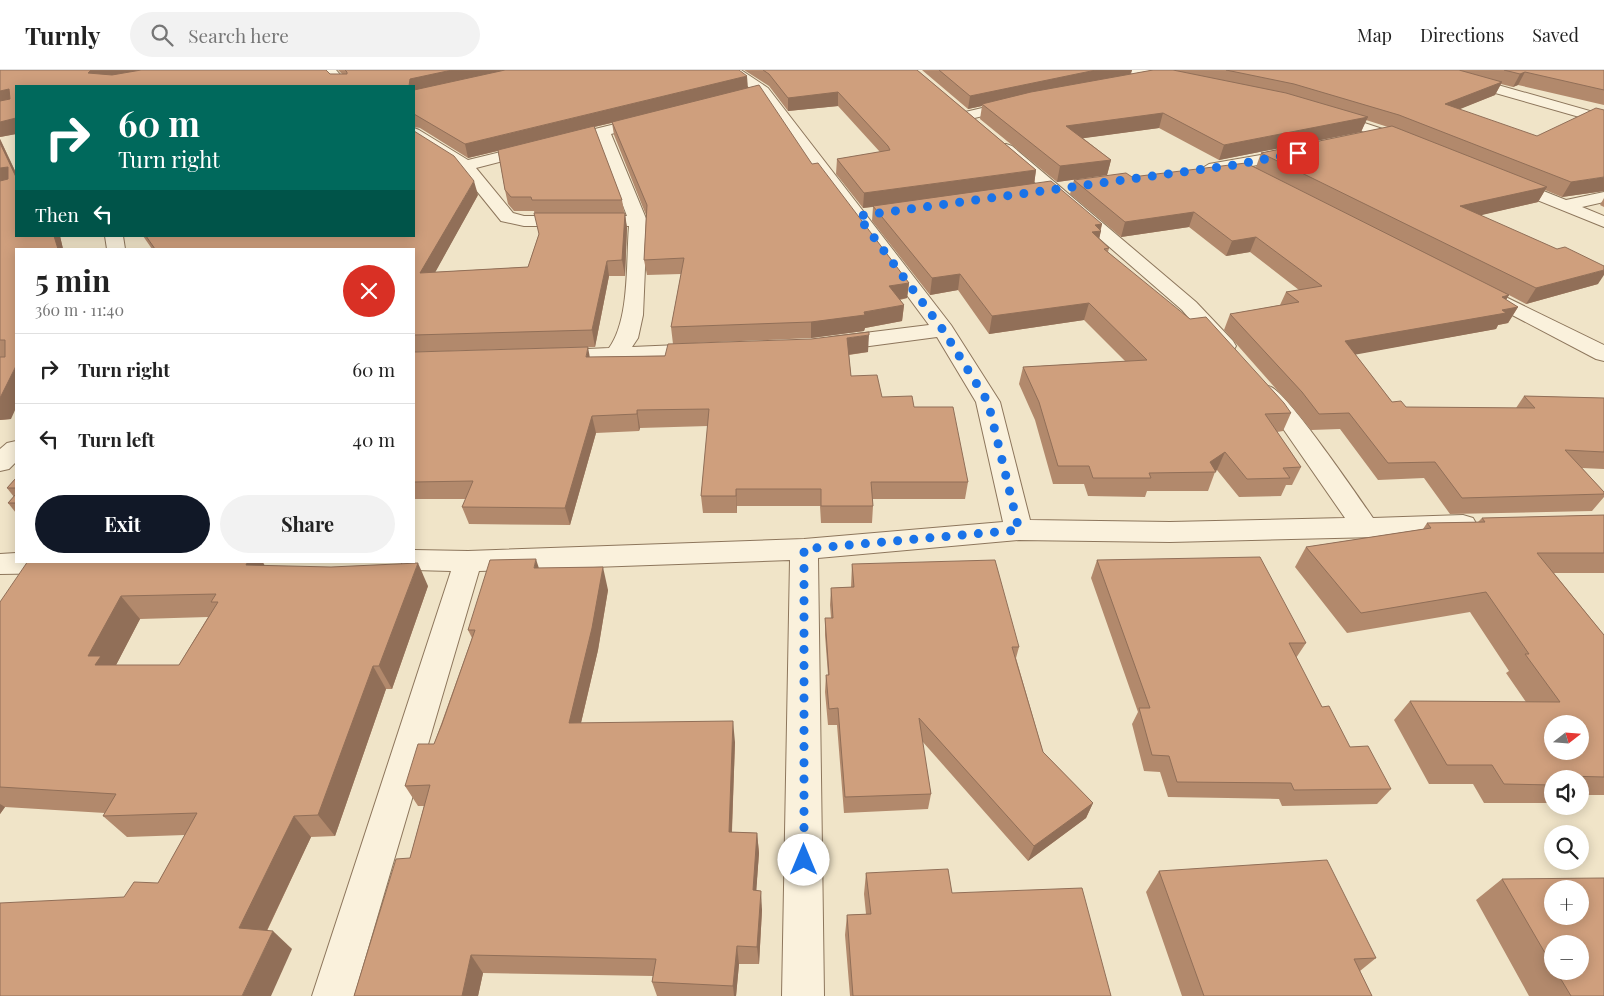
<!DOCTYPE html>
<html lang="en">
<head>
<meta charset="utf-8">
<style>
  body { margin:0; font-family:"Playfair Display",serif; background:#f2f2f2; color:#222; height:100vh; display:flex; flex-direction:column; font-size:19px; white-space:nowrap }
  * { box-sizing:border-box; margin:0 }
  p { font-size:16px; color:#767676 }
  .icon { flex:none; width:28px; height:28px; fill:none; stroke:currentColor; stroke-width:2; stroke-linecap:round; stroke-linejoin:round }
  .map { position:relative; flex:1; overflow:hidden }
  .panel { position:absolute; left:15px; top:178px; width:400px; height:315px; display:flex; flex-direction:column; background:#fff; border-radius:0px; box-shadow:0 2px 12px #0003 }
  .panel>* { flex:none }
  .top-card { position:absolute; left:15px; top:15px; width:400px; height:152px; border-radius:0px; box-shadow:0 2px 12px #0003; background:#00695c; color:#fff; overflow:hidden }
  .needle { width:32px; rotate:73deg }
  .fabs { position:absolute; left:1544px; top:645px; display:grid; gap:10px }
  .fabs a { display:grid; place-items:center; width:45px; height:45px; border-radius:50%; background:#fff; box-shadow:0 2px 12px #0003; font-size:25px }
  .pin { position:absolute; display:grid; place-items:center; width:42px; height:42px; color:#fff; margin:-21px; border-radius:10px; box-shadow:0 2px 8px #0006 }
  .me { position:absolute; width:55px; margin:-28px; rotate:0deg; stroke-linejoin:round; filter:drop-shadow(0 0 4px #0008) }
  .turn { display:flex; align-items:center; gap:18px; height:105px; padding:0 20px; font-size:22px }
  .turn .icon { width:65px; height:65px; stroke-width:2.5 }
  .turn b { display:block; font-size:35px; line-height:42px }
  .then { display:flex; align-items:center; height:48px; padding:0 20px; background:#0003; gap:10px; font-size:19px }
  .round { display:grid; place-items:center; flex:none; width:52px; height:52px; border-radius:26px; background:#f2f2f2 }
  .overview { display:flex; align-items:center; justify-content:space-between; height:85px; padding:0 20px }
  h1 { font-size:30px; font-weight:700; line-height:38px }
  .cta { display:flex; gap:10px; margin-top:auto; padding:10px 20px }
  .cta a { flex:1; height:58px; border-radius:30px; background:#111827; color:#fff; font-size:20px; font-weight:700; line-height:58px; text-align:center }
  .cta a+a { background:#f2f2f2; color:#222 }
  ul { padding:0; list-style:none }
  li { display:flex; align-items:center; gap:15px; height:70px; padding:0 20px; border-top:1px solid #e0e0e0 }
  li div { flex:1 }
  li b { display:block; font-size:19px }
  li em { font-style:normal }
  header { display:flex; align-items:center; gap:30px; box-sizing:border-box; height:70px; padding:0 25px; background:#fff; border-bottom:1px solid #e0e0e0 }
  header strong { font-size:24px }
  nav { display:flex; gap:28px; margin-inline-start:auto; font-size:18px }
  .search { width:350px; height:45px; background:#f2f2f2; display:flex; align-items:center; gap:12px; box-sizing:border-box; padding:0 18px; border-radius:28px; color:#767676; font-size:19px }
  .map>svg:first-child { display:block }
  .lines { fill:none; stroke-linecap:round; stroke-linejoin:round }
  .minor-casing { stroke:#8d765c; stroke-width:2 }
  .minor { fill:#faf1dc; fill-rule:evenodd }
  .wall { fill:#b2896c; fill-rule:evenodd }
  .shaded-wall { fill:#916f58 }
  .building { fill:#cf9f7d; stroke:#916f58; fill-rule:evenodd }
  .route { stroke:#1a73e8; stroke-width:9; stroke-dasharray:0 16.2 }
</style>
</head>
<body>
<header>
<strong>Turnly</strong>
<div class="search"><svg class="icon" aria-label="search" viewBox="0 0 24 24"><circle cx="10" cy="10" r="6"/><path d="M15 15l6 6"/></svg>Search here</div>
<nav><a>Map</a><a>Directions</a><a>Saved</a></nav>
</header>
<div class="map">
<svg width="1604" height="926" viewBox="0 0 1604 926">
  <rect width="100%" height="100%" fill="#f0e4c8"/>
  <g class="lines">
    <defs>
      <g id="minor">
        <polygon points="322,0 336,0 350,16 336,16"/>
        <path d="M725 0H741L768 18 951 255 1000 332 1030 450 1170 452 1345 448 1277 350 1252 322 1256 317C1261 316 1266 314 1271 317 1289 325 1357 425 1373 448L1463 445 1473 448 1477 455 1473 462 1463 465 1170 472 1019 470 818 488 824 926H782L790 490 479 501 354 926H312L451 501 414 500 404 497 401 491H414V480L468 481 804 469 1003 452 976 332 937 267 832 281 824 279 821 274 824 269 832 267 929 255 758 24Z"/>
        <polygon points="1127,0 1150,0 1184,8 1186,11 1179,15 1129,3"/>
        <polygon points="1423,0 1445,0 1604,45 1604,54 1425,3"/>
        <polygon points="1016,30 1023,34 1021,37 966,50 959,46 961,43"/>
        <polygon points="1328,41 1416,70 1419,73 1411,78 1406,76 1323,48 1321,45 1323,42"/>
        <path d="M648 46 653 47 655 50 653 53 611 64 647 151 643 245 638 268 632 277 702 274 710 276 713 281 710 286 702 288 553 293 545 291 542 286 545 281 609 278C630 249 626 192 629 156H524L501 151 459 99 414 70V58L419 60 468 90ZM597 67 627 146H524L513 143 476 98Z"/>
        <polygon points="1006,74 1012,76 1196,232 1233,271 1236,276 1233,281 1225,283 1217,281 1182,240 1000,82 998,79 1000,76"/>
        <polygon points="1295,79 1303,84 1301,87 1209,104 1201,99 1209,94"/>
        <polygon points="1506,106 1566,130 1604,122 1604,132 1582,137 1604,146 1604,157 1500,115 1498,111 1500,107"/>
        <polygon points="105,166 123,166 125,179 107,179"/>
        <polygon points="1483,216 1604,275 1604,291 1596,289 1476,226 1473,222 1476,218"/>
        <polygon points="16,371 16,392 9,399 0,401 0,379 7,373"/>
        <polygon points="16,483 16,491 77,493 73,500 63,503 0,504 0,484"/>
      </g>
    </defs>
    <use href="#minor" class="minor-casing"/>
    <use href="#minor" class="minor"/>
  </g>
  <g class="wall">
    <polygon points="0,0 342,4 338,0 739,0 748,18 812,94 909,213 907,228 900,230 904,235 902,251 865,258 864,261 811,268 673,274 671,257 681,204 647,205 644,190 646,145 614,65 612,53 594,57 622,130 627,158 625,206 609,206 595,277 414,282 590,287 868,282 849,285 851,306 882,327 914,337 968,412 965,429 872,429 873,436 872,453 821,453 820,436 737,436 737,443 703,443 701,426 708,356 640,358 639,361 596,363 570,455 469,454 462,437 466,429 414,429 414,179 152,179 143,166 414,166 478,125 435,202 528,197 539,164 534,141 514,141 508,134 505,120 498,81 468,88 420,58 414,57 414,16 16,16 16,64 0,67"/>
    <polygon points="744,0 917,0 1036,100 1034,114 1102,154 1099,169 1109,178 1108,182 1291,343 1283,361 1277,362 1301,397 1292,415 1286,415 1281,426 1239,427 1217,400 1215,402 1208,421 1147,421 1145,427 1088,426 1084,414 1053,414 1035,350 1019,314 1023,297 1125,291 1084,250 989,264 958,220 930,225 872,151 873,137 863,138 836,104 837,89 880,82 838,36 788,41 769,16"/>
    <polygon points="922,0 1132,0 1131,4 1153,0 1604,0 1604,35 1518,15 1513,17 1501,14 1495,25 1459,39 1604,121 1562,127 1545,120 1538,132 1480,145 1598,214 1526,234 1509,225 1506,230 1518,237 1508,253 1498,255 1496,259 1355,284 1392,332 1406,337 1516,338 1524,326 1604,328 1604,399 1582,398 1604,422 1604,427 1592,441 1450,444 1424,408 1378,410 1340,359 1311,360 1294,339 1224,260 1230,244 1280,235 1286,222 1299,220 1250,182 1226,186 1189,157 1121,167 1070,124 1074,110 1132,107 1256,97 1261,83 1388,57 1366,50 1361,62 1219,90 1159,58 1083,68 1111,90 1107,105 1057,112 980,49 982,36 968,39"/>
    <polygon points="0,69 16,103 16,166 60,166 63,179 16,179 11,349 0,350"/>
    <polygon points="1604,128 1604,137 1600,135"/>
    <polygon points="16,408 16,443 8,433 14,427 7,418"/>
    <polygon points="1604,445 1604,503 1554,503 1604,565 1604,725 1580,725 1580,709 1552,709 1552,731 1550,733 1484,733 1473,714 1429,714 1394,650 1410,631 1526,632 1506,603 1509,601 1470,542 1347,563 1295,497 1306,477 1423,459 1427,453 1478,452 1482,448"/>
    <polygon points="1097,490 1306,573 1296,588 1322,637 1350,677 1391,719 1377,734 1282,736 1279,729 1168,727 1160,702 1144,701 1132,654 1138,642 1091,508"/>
    <path d="M262 491 265 496 428 516 392 619H386L335 766 311 767 267 861 292 879 124 827 158 813 185 765 127 767 103 746 105 743 5 737 0 744V532ZM208 547 179 595H116L140 549Z"/>
    <polygon points="852,494 1019,577 1016,588 1043,682 1093,733 1086,748 1028,791 922,671 931,724 928,739 844,743 837,655 828,655 825,622 826,605 828,605 825,565 825,548 831,548 830,535 831,518 851,517"/>
    <polygon points="539,498 608,520 598,580 581,653 735,672 732,762 757,763 759,783 756,821 762,840 759,894 739,894 736,926 657,926 652,912 653,906 483,903 478,926 354,926 410,788 424,736 418,736 405,716 434,674 472,568 468,560"/>
    <polygon points="1159,801 1376,888 1360,901 1372,926 1182,926 1146,822"/>
    <polygon points="866,803 952,823 1111,926 850,926 845,865 847,845 866,844 864,824"/>
    <path d="M1502 809 1604 926H1529L1476 830ZM1552 874 1580 901H1552Z"/>
  </g>
  <g class="shaded-wall">
    <polygon points="91,0 151,0 95,16 88,3"/>
    <polygon points="452,0 513,0 414,22 414,16 409,16 410,9"/>
    <polygon points="1096,0 1132,0 1130,5 982,34 982,36 968,39 970,26"/>
    <polygon points="1525,2 1518,15 1513,17 1520,4"/>
    <polygon points="747,6 748,19 468,88 465,74"/>
    <polygon points="1502,12 1495,25 1438,48 1445,34"/>
    <polygon points="9,19 16,31 0,36 0,21"/>
    <polygon points="838,22 838,36 788,41 788,28"/>
    <polygon points="1163,43 1159,58 1063,71 1066,56"/>
    <polygon points="1368,47 1361,62 1219,90 1224,75"/>
    <polygon points="16,48 16,64 0,67 0,52"/>
    <polygon points="0,69 16,103 16,107 0,73"/>
    <polygon points="1111,90 1107,105 1057,112 1060,96"/>
    <polygon points="8,97 16,110 0,115 0,98"/>
    <polygon points="1036,100 1034,115 863,138 864,123"/>
    <polygon points="1604,107 1604,121 1562,127 1571,112"/>
    <polygon points="474,111 478,125 426,219 420,203"/>
    <polygon points="1547,117 1538,132 1452,152 1460,136"/>
    <polygon points="1194,142 1189,157 1121,167 1125,152"/>
    <polygon points="625,143 627,158 625,206 622,190"/>
    <polygon points="1102,154 1100,161 1101,161 1097,177 1092,162 1095,155"/>
    <polygon points="54,166 60,166 63,179 58,179"/>
    <polygon points="1256,167 1250,182 1226,186 1232,171"/>
    <polygon points="607,191 609,206 595,277 592,260"/>
    <polygon points="1604,200 1604,205 1598,214 1526,234 1536,218"/>
    <polygon points="960,204 958,220 930,225 932,208"/>
    <polygon points="909,213 907,228 888,231 889,216"/>
    <polygon points="1509,225 1499,241 1502,227"/>
    <polygon points="1089,233 1084,250 989,264 992,246"/>
    <polygon points="904,235 902,251 865,258 864,261 811,268 811,252"/>
    <polygon points="1518,237 1508,253 1498,255 1496,259 1337,288 1345,271"/>
    <polygon points="869,265 868,282 846,285 847,268"/>
    <polygon points="588,277 591,294 586,287"/>
    <polygon points="16,296 16,338 11,349 0,350 0,328"/>
    <polygon points="637,340 640,358 639,361 637,344"/>
    <polygon points="592,346 596,363 570,455 565,438"/>
    <polygon points="1225,382 1217,400 1214,402 1210,392"/>
    <polygon points="736,419 737,436 737,443 736,426"/>
    <polygon points="536,489 543,511 534,498"/>
    <polygon points="248,491 262,491 269,503 246,495"/>
    <polygon points="418,493 428,516 392,619 379,596"/>
    <polygon points="603,497 608,520 598,580 576,674 569,653"/>
    <polygon points="121,526 140,549 114,599 95,595 88,586"/>
    <polygon points="373,596 386,619 335,766 318,745"/>
    <polygon points="733,651 735,672 731,782 729,762"/>
    <polygon points="1093,733 1086,748 1028,791 1034,776"/>
    <polygon points="0,734 5,737 0,744"/>
    <polygon points="294,746 311,767 259,877 239,858"/>
    <polygon points="757,763 759,783 755,839 753,820"/>
    <polygon points="761,821 762,840 759,894 757,877"/>
    <polygon points="273,861 292,879 271,926 242,926"/>
    <polygon points="737,876 739,894 736,926 734,926 733,916"/>
    <polygon points="471,885 483,903 478,926 462,926"/>
  </g>
  <g class="building">
    <polygon points="0,0 91,0 88,3 112,5 141,0 326,0 330,4 347,4 347,2 345,0 452,0 410,9 409,16 16,16 16,48 0,52 0,31 10,29 9,19 0,21"/>
    <polygon points="505,0 739,0 747,6 465,74 414,44 414,20"/>
    <polygon points="763,0 917,0 1036,100 864,123 837,89 890,80 888,76 838,22 788,28 769,4"/>
    <polygon points="939,0 1096,0 970,26"/>
    <polygon points="1153,0 1173,0 1286,23 1368,47 1224,75 1163,43 1066,56 1111,90 1060,96 982,34 1031,22"/>
    <polygon points="1226,0 1459,0 1502,12 1445,34 1537,66 1596,38 1604,40 1604,107 1571,112 1399,45 1294,14"/>
    <polygon points="1504,0 1604,0 1604,20 1525,2 1520,4"/>
    <polygon points="759,15 812,94 818,93 909,213 889,216 904,235 864,242 865,245 811,252 671,257 684,188 644,190 647,135 612,52"/>
    <polygon points="594,56 622,130 532,130 531,127 511,127 505,120 498,80"/>
    <polygon points="1392,56 1547,117 1460,136 1557,179 1565,177 1604,196 1604,200 1536,218 1261,83"/>
    <polygon points="414,61 454,86 474,111 420,203 528,197 539,164 534,143 625,143 622,190 607,191 592,260 414,265 414,179 155,179 146,166 414,166"/>
    <polygon points="0,73 16,107 16,166 54,166 58,179 16,179 16,296 0,328 0,287 5,287 5,270 0,270 0,111 8,109 8,97 0,98"/>
    <polygon points="1246,93 1509,225 1502,227 1518,237 1502,240 1506,243 1345,271 1392,332 1401,331 1406,337 1535,338 1524,326 1604,328 1604,382 1565,380 1604,422 1604,424 1462,428 1435,392 1388,393 1349,343 1319,344 1302,322 1230,244 1299,232 1286,222 1322,216 1256,167 1232,171 1194,142 1125,152 1074,110 1126,103 1132,107"/>
    <polygon points="1051,111 1102,154 1095,155 1101,161 1092,162 1109,178 1104,179 1190,249 1206,247 1284,333 1291,343 1265,344 1301,397 1283,398 1290,408 1247,409 1225,382 1210,392 1216,402 1149,403 1151,408 1093,408 1089,396 1058,396 1039,332 1023,297 1147,290 1089,233 992,246 960,204 932,208 873,136"/>
    <polygon points="869,262 869,265 847,268 851,306 877,305 882,327 912,326 914,337 953,337 968,412 871,412 873,436 821,436 821,419 736,419 736,426 701,426 709,339 637,340 637,344 592,346 565,438 462,437 473,411 414,412 414,282 588,277 586,287 665,286 668,274 811,269"/>
    <polygon points="16,408 16,418 7,418"/>
    <polygon points="16,424 16,433 8,433"/>
    <path d="M1604 445V483H1537L1604 565V707L1566 706 1567 709H1552V715L1504 714 1492 695H1447L1410 631 1560 632 1525 584H1529L1486 522 1361 543 1306 477 1431 458 1427 453 1485 452 1482 448ZM1552 654H1580V681H1552Z"/>
    <polygon points="1260,487 1306,573 1289,573 1322,637 1329,636 1350,677 1368,676 1391,719 1294,720 1291,713 1177,712 1169,686 1152,685 1139,638 1150,638 1097,490"/>
    <polygon points="536,489 534,498 603,497 592,558 569,653 733,651 729,762 757,763 753,820 761,821 757,877 737,876 733,916 652,912 656,889 471,885 462,926 354,926 396,789 410,788 430,715 405,716 418,674 434,674 442,654 475,560 468,560 490,490"/>
    <polygon points="995,490 1019,577 1012,577 1043,682 1093,733 1034,776 919,648 931,724 845,727 838,638 829,639 826,605 829,605 825,548 833,548 831,518 854,517 852,494"/>
    <path d="M28 491H248L246 495 331 497 418 493 379 596H373L318 745 294 746 239 858 273 861 242 926H0V833L124 827 134 812 158 813 197 743 103 746 116 724 0 717V532ZM216 524 211 532H218L179 595H95L101 586H88L121 526Z"/>
    <polygon points="1327,790 1376,888 1354,889 1372,926 1204,926 1159,801"/>
    <polygon points="948,799 952,823 1082,818 1111,926 853,926 847,845 871,844 866,803"/>
    <path d="M1604 808V926H1571L1556 901H1580V874H1552V895L1502 809ZM1552 819H1580V846H1552Z"/>
  </g>
  <g class="lines">
    <polyline class="route" points="804,790 804,479 1019,460 988,332 943,260 858,146 1234,95 1298,83"/>
  </g>
</svg>
<div class="fabs">
<a><svg class="needle" viewBox="-14 -14 28 28"><path d="M0-13l5 13h-10z" fill="#e53935"/><path d="M0 13l5-13h-10z" fill="#767676"/></svg></a>
<a><svg class="icon" aria-label="sound" viewBox="0 0 24 24"><path d="M4 9h4l5-4v14l-5-4H4zM17 9q2 3 0 6"/></svg></a>
<a><svg class="icon" aria-label="search" viewBox="0 0 24 24"><circle cx="10" cy="10" r="6"/><path d="M15 15l6 6"/></svg></a>
<a>+</a>
<a>−</a>
</div>
<div class="pin" style="left:1298px;top:83px;background:#d93025"><svg class="icon" aria-label="arrive" viewBox="0 0 24 24"><path d="M6 21V4h12l-3 4 3 4H6"/></svg></div>
<svg class="me" style="left:804px;top:790px" viewBox="-20 -20 40 40"><circle r="19" fill="#fff"/><path d="M0-13L10 11 0 6-10 11z" fill="#1a73e8"/></svg>
<div class="top-card">
<div class="turn"><svg class="icon" aria-label="right" viewBox="0 0 24 24"><path d="M7 20v-9h11M14 6l5 5-5 5"/></svg><div><b>60 m</b>Turn right</div></div>
<div class="then">Then<svg class="icon" aria-label="left" viewBox="0 0 24 24"><path d="M17 20v-9H6M10 6l-5 5 5 5"/></svg></div>
</div>
<section class="panel">
<div class="overview"><div><h1>5 min</h1><p>360 m · 11:40</p></div><a class="round" style="background:#d93025;color:#fff"><svg class="icon" aria-label="close" viewBox="0 0 24 24"><path d="M6 6l12 12M18 6L6 18"/></svg></a></div>
<ul>
<li><svg class="icon" aria-label="right" viewBox="0 0 24 24"><path d="M7 20v-9h11M14 6l5 5-5 5"/></svg><div><b>Turn right</b></div><em>60 m</em></li>
<li><svg class="icon" aria-label="left" viewBox="0 0 24 24"><path d="M17 20v-9H6M10 6l-5 5 5 5"/></svg><div><b>Turn left</b></div><em>40 m</em></li>
</ul>
<div class="cta"><a>Exit</a><a>Share</a></div>
</section>
</div>
</body>
</html>
